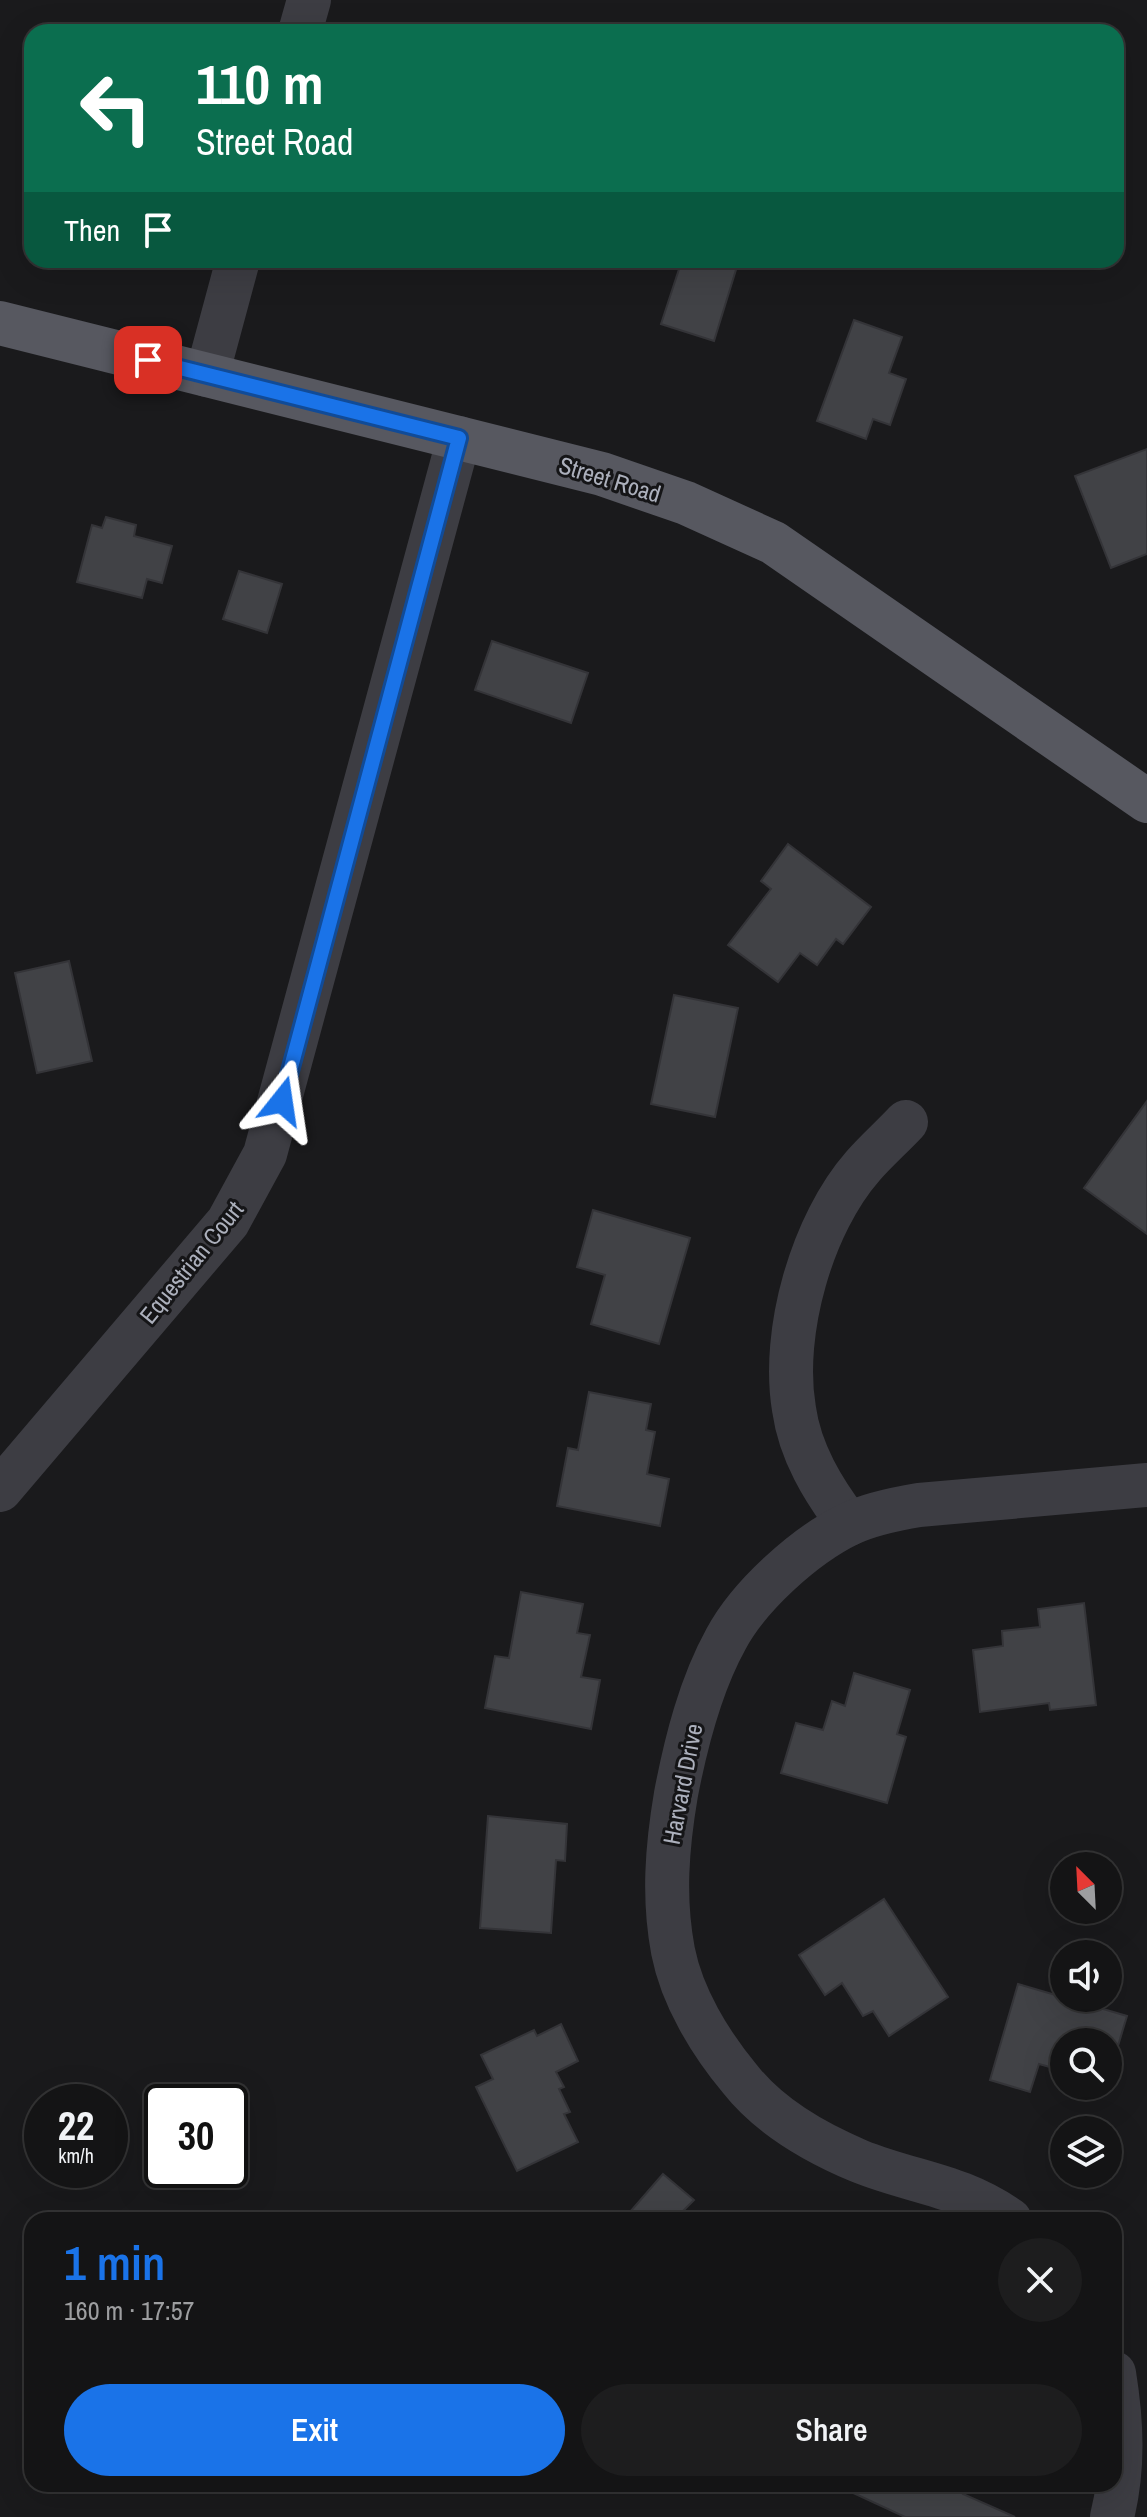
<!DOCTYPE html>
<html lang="en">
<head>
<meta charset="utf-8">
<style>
  body { margin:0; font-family:"Archivo Narrow",sans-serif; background:#1d1d1e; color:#f1f3f6; height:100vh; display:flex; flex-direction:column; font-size:30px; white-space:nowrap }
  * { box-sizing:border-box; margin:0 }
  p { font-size:26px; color:#9d9ea0 }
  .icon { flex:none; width:44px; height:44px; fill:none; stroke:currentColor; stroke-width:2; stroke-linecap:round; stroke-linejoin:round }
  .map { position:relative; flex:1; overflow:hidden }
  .sheet { position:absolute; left:24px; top:2212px; width:1098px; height:280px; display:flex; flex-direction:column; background:#141415; border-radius:24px; box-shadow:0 8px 32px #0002,0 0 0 2px #333334 }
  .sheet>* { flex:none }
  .top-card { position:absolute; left:24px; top:24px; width:1100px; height:244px; border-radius:24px; box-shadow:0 8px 32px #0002,0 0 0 2px #333334; background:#0b6e4f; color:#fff; overflow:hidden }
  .needle { width:52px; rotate:336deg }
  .tools { position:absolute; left:1050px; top:1852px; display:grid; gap:16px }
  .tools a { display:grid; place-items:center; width:72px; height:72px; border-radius:50%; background:#141415; box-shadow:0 8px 32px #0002,0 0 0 2px #333334; font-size:40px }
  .speed { position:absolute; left:24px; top:2084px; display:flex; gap:16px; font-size:40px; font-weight:700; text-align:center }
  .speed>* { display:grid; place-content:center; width:104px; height:104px; border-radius:50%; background:#141415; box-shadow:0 8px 32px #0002,0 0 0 2px #333334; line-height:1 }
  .speed small { font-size:20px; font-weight:400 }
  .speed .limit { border:4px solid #111; border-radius:12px; background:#fff; color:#111 }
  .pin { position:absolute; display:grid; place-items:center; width:68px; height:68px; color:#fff; margin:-34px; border-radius:16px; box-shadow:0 4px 12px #0006 }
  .me { position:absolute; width:88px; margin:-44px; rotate:15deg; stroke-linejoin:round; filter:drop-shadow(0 0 6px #0008) }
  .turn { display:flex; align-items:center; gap:28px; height:168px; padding:0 40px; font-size:36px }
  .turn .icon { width:104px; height:104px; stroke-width:2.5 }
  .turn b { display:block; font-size:56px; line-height:68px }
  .then { display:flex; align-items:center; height:76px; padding:0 40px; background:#0003; gap:16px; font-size:30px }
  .round { display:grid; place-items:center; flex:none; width:84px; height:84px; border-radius:42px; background:#1d1d1e }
  .head { display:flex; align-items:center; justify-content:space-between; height:136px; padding:0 40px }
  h1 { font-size:48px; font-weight:600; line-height:60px; color:#1a73e8 }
  .action { display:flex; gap:16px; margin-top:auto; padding:16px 40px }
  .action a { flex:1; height:92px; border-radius:48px; background:#1a73e8; color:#fff; font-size:32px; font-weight:600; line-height:92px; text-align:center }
  .action a+a { background:#1d1d1e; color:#f1f3f6 }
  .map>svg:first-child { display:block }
  .building { fill:#414246; stroke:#343438; stroke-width:2 }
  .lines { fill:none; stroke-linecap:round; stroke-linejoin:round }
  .minor { stroke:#3d3d43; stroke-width:44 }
  .major { stroke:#575860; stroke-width:44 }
  .route-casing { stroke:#114b97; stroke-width:20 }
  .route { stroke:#1a73e8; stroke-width:14 }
  .labels { text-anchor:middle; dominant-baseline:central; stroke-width:6; stroke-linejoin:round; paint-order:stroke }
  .street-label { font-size:24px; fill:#acb0bc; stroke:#151517 }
</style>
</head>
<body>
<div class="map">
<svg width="1147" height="2517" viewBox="0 0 1147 2517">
  <rect width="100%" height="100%" fill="#1a1a1c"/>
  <g class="building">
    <polygon points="682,260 739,260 714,341 661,324"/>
    <polygon points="854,320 902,337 889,373 906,379 890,425 873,419 866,439 817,421"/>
    <polygon points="1147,449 1147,554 1111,568 1075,476"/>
    <polygon points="106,517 136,525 134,536 172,546 162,583 147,579 142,598 77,582 92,525 102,528"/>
    <polygon points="239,571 282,584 267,633 223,619"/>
    <polygon points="492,641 588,673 571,723 475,690"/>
    <polygon points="788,844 871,907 843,944 836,939 817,965 800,953 778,982 728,945 771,889 761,881"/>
    <polygon points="69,961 92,1061 37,1073 15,973"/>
    <polygon points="674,995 738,1008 715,1117 651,1104"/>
    <polygon points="1147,1101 1147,1234 1084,1188"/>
    <polygon points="593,1210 690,1238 659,1344 591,1324 605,1275 577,1267"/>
    <polygon points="589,1392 651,1404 646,1430 655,1432 647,1474 669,1479 660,1526 557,1506 568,1448 578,1450"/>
    <polygon points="521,1592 583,1604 577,1633 590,1635 581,1677 600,1680 591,1729 485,1708 495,1656 509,1658"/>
    <polygon points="1084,1603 1096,1705 1050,1710 1049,1703 980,1712 973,1650 1003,1646 1002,1631 1040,1627 1038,1609"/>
    <polygon points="854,1673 910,1690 897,1734 906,1737 887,1803 781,1773 796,1723 823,1730 832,1701 845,1706"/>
    <polygon points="488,1816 567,1824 565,1861 556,1860 551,1933 480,1928"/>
    <polygon points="884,1899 948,1997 889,2036 873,2011 863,2016 842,1983 825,1995 799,1955"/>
    <polygon points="1018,1984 1127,2016 1108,2079 1108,2042 1064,2042 1064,2071 1039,2064 1030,2092 990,2080"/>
    <polygon points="561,2024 578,2061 556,2072 564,2087 559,2089 570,2112 564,2114 578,2142 517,2171 476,2087 493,2079 481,2055 534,2030 537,2036"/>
    <polygon points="663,2174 694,2200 674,2220 623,2220"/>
    <polygon points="834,2484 967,2484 963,2494 1015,2517 905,2517"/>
  </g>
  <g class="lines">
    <g class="minor">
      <polyline points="300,32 309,0"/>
      <polyline points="207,375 238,260"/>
      <polyline points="0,1490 228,1222 265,1154 459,438"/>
      <path d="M849 1524C823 1490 800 1452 794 1409 781 1332 812 1224 863 1166 876 1151 892 1137 906 1122"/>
      <path d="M1010 2220C959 2184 913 2183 859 2161 816 2143 769 2116 740 2079 710 2043 682 1997 673 1951 663 1898 667 1847 676 1794 686 1742 700 1686 726 1639 749 1596 804 1546 849 1524 870 1514 895 1509 919 1505L1147 1485"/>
      <path d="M1112 2517C1124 2468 1122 2423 1114 2373"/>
    </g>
    <polyline class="major" points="0,323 602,474 686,503 774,543 1147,801"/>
  </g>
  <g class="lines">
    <defs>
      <polyline id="route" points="148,360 459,438 282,1101"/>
    </defs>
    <use href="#route" class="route-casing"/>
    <use href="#route" class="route"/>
  </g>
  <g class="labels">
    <g class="street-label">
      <text transform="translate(610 479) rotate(17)">Street Road</text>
      <text transform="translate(191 1262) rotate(-51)">Equestrian Court</text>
      <text transform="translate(682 1784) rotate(-79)">Harvard Drive</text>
    </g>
  </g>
</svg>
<div class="tools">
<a><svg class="needle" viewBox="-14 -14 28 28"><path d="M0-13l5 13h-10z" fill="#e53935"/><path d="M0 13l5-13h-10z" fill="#9d9ea0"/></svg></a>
<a><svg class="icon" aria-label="sound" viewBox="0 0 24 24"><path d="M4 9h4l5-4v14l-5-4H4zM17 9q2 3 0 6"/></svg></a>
<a><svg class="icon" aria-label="search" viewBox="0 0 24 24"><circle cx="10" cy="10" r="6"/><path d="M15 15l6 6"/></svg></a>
<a><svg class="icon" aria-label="layers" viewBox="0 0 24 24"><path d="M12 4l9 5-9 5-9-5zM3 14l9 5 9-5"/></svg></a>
</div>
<div class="speed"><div>22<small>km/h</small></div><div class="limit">30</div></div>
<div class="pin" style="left:148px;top:360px;background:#d93025"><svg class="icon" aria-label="arrive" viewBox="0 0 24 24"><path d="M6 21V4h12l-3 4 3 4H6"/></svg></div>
<svg class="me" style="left:282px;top:1101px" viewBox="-20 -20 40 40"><path d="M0-17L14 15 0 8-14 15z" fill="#1a73e8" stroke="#fff" stroke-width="4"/></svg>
<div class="top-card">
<div class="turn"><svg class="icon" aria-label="left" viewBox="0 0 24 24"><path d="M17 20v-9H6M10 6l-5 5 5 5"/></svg><div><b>110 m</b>Street Road</div></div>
<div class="then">Then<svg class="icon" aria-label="arrive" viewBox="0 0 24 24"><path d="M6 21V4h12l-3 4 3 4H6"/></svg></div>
</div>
<section class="sheet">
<div class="head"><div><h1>1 min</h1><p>160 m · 17:57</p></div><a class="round"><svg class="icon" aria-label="close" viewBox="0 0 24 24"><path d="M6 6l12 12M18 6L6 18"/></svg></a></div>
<div class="action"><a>Exit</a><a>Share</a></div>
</section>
</div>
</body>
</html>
